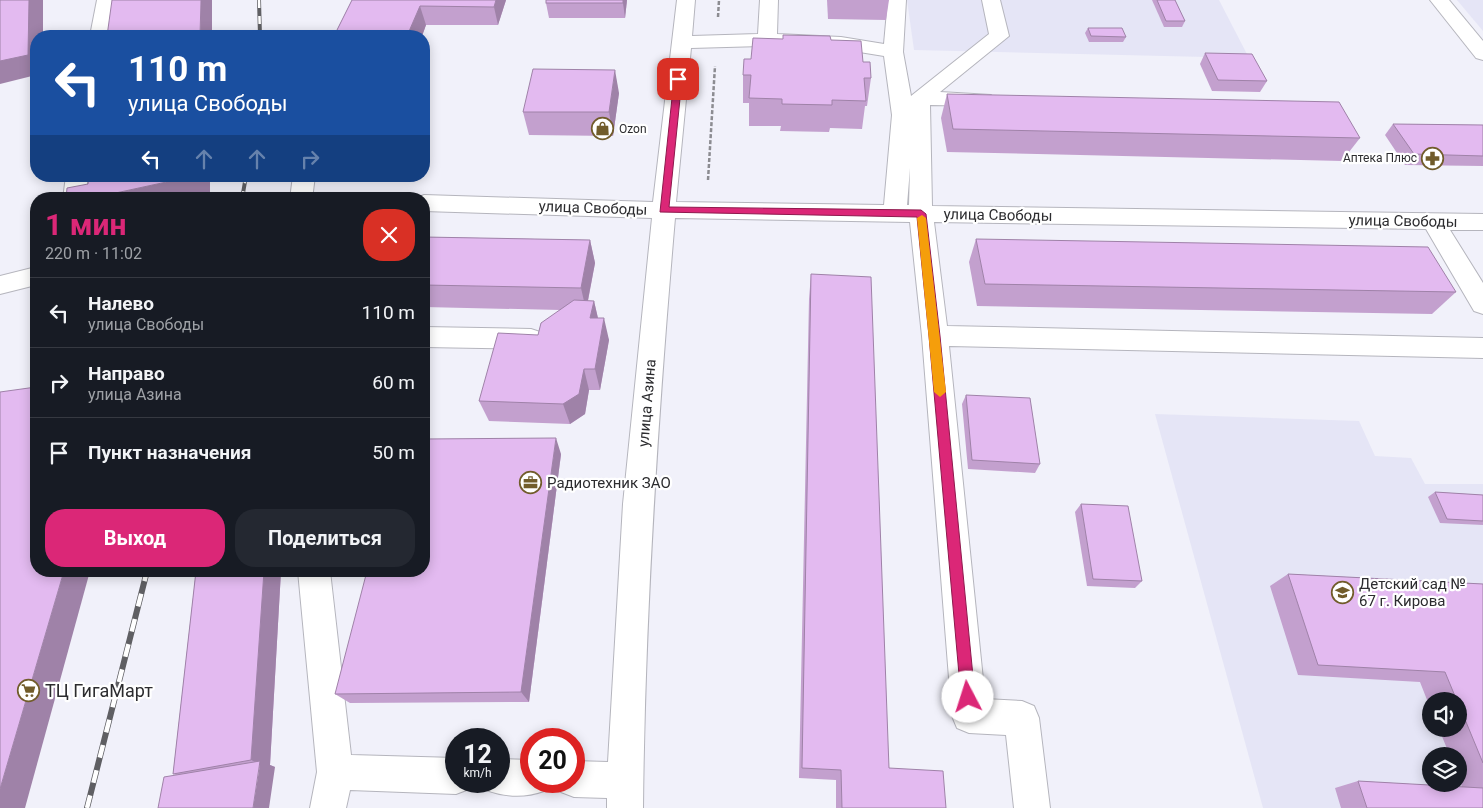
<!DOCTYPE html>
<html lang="ru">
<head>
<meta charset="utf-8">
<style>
  body { margin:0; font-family:Roboto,sans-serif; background:#242831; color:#f1f3f6; height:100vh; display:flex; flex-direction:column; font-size:19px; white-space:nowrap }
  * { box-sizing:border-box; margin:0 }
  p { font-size:16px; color:#9ea1a6 }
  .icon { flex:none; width:28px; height:28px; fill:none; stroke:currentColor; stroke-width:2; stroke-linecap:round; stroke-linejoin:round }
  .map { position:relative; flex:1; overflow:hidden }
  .details { position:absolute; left:30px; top:192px; width:400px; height:385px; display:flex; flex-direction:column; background:#171b24; border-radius:20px; box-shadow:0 2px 12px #0003 }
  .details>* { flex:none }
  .guide { position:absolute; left:30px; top:30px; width:400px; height:152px; border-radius:20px; box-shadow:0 2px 12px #0003; background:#1a4fa0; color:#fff; overflow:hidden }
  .controls { position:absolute; left:1422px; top:692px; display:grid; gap:10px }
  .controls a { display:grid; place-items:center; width:45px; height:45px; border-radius:50%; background:#171b24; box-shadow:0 2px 12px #0003; font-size:25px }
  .speed { position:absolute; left:445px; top:728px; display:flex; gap:10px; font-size:25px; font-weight:700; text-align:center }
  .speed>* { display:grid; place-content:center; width:65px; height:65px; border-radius:50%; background:#171b24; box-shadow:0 2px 12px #0003; line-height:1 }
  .speed small { font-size:12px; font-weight:400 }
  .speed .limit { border:8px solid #d22; background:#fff; color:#111 }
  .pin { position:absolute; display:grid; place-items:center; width:42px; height:42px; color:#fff; margin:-21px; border-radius:10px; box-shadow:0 2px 8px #0006 }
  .me { position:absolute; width:55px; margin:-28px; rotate:355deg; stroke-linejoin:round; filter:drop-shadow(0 0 4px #0008) }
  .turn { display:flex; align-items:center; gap:18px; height:105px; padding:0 15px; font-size:22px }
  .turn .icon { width:65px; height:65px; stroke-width:2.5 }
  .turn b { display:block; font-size:35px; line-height:42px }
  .lanes { display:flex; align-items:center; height:48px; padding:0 15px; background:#0003; justify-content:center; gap:25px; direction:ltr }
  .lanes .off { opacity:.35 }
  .round { display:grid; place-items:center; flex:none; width:52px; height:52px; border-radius:20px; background:#242831 }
  .head { display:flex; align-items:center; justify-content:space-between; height:85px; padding:0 15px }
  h1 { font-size:30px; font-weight:700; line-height:38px; color:#db2777 }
  .cta { display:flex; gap:10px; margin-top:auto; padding:10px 15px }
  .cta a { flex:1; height:58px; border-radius:20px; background:#db2777; color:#fff; font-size:20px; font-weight:700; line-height:58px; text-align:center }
  .cta a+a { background:#242831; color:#f1f3f6 }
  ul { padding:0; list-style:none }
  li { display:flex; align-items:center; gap:15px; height:70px; padding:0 15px; border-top:1px solid #363941 }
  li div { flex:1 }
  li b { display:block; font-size:19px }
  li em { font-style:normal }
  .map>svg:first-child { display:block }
  .built { fill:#e5e5f6; fill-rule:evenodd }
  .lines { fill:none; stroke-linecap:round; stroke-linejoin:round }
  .minor-casing { stroke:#b5b5bd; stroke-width:2 }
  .path { stroke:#8c8c91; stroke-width:2.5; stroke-dasharray:4 2; stroke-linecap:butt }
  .minor { fill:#fff; fill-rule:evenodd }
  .rail-far1-casing { stroke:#5f5f63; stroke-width:4 }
  .rail-casing { stroke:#5f5f63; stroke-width:6 }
  .rail-far1 { stroke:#fff; stroke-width:2.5; stroke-dasharray:8; stroke-linecap:butt }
  .rail { stroke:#fff; stroke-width:4.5; stroke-dasharray:13; stroke-linecap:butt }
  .wall { fill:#c3a0ce }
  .shaded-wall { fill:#9f82a8 }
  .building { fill:#e3baf0; stroke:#9f82a8 }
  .route { fill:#db2777; stroke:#8e194d }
  .slow { fill:#f59e0b }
  .labels { text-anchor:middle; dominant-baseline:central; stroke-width:4.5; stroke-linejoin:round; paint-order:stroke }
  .far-poi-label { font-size:12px; fill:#2c2c2f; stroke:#fff; text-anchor:start }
  .street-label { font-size:15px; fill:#2c2c2f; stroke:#fff }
  .poi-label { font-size:15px; fill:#2c2c2f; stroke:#fff; text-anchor:start }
  .near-poi-label { font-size:18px; fill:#2c2c2f; stroke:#fff; text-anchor:start }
</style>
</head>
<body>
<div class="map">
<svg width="1483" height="808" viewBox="0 0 1483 808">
  <rect width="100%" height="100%" fill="#f1f1fa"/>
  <g class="built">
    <polygon points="907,0 1219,0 1249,58 914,50"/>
    <polygon points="1457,0 1483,0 1483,31"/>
    <path d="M1155 414 1359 421 1375 456 1411 458 1425 484H1483V808H1263ZM1431 701H1459V729H1431ZM1431 756H1459V784H1431Z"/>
  </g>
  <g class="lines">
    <defs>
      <g id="minor">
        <polygon points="97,0 115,0 109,36 90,36"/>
        <path d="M677 0H695L692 36 758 34 760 0H778L777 34 841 37 884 44 888 0H906L903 52 911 96 989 34 982 0H1000L1009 36 940 92 991 95 994 100 991 105 984 106 930 105 932 206 1483 214V230H1450L1483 283V314L1474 311 1426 229 934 222 947 326 1483 338V358L949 346 985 699 1022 701 1034 706 1039 718 1050 808H1014L1006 735 969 733 957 728 952 716 922 336 910 222 675 218C658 415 645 611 643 808H607V798L574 797 561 792 557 781H574V761L608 762 623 504 652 218 424 211V199H415L424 195 653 202ZM762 46 841 49 884 56 892 115 884 205 676 202 691 48ZM910 168 909 205H907Z"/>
        <polygon points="1430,0 1449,0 1483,41 1483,60 1476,58"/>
        <polygon points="66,176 88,176 85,199 63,199"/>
        <polygon points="293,176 315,176 312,199 290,199"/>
        <polygon points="36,267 36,285 0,294 0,276"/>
        <polygon points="424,327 531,329 540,332 544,339 540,346 531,349 424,347"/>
        <polygon points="298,571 330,571 351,755 456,758 456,781 472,781 469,789 456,794 350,790 346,808 310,808 317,772"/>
        <path d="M499 759 531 760V781H548L544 791C525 798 505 797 486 790L483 781H499Z"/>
      </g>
    </defs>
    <use href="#minor" class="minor-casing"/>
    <g class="path">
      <polyline points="718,17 719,0"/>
      <polyline points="708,180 715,66"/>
    </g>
    <use href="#minor" class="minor"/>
    <defs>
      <g id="rail-far1">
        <polyline points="259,0 260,36"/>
        <polyline points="242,199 246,176"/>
      </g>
      <polyline id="rail" points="87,808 147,571"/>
    </defs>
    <use href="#rail-far1" class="rail-far1-casing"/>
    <use href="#rail" class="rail-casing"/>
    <use href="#rail-far1" class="rail-far1"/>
    <use href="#rail" class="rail"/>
  </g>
  <g class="wall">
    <polygon points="352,0 506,0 498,25 426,25 422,36 334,36"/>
    <polygon points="627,0 625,18 549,18 546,3"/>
    <polygon points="827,0 889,0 886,20 828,19"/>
    <polygon points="1152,0 1175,0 1185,21 1182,27 1164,27"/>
    <polygon points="1088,28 1126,37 1123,42 1089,42 1085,33"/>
    <polygon points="831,40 863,62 871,78 867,106 865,106 862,129 830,128 829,132 780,131 781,126 749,126 749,103 743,103 743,75 751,59"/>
    <polygon points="1205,53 1267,81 1260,92 1212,91 1200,64"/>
    <polygon points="619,93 613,136 529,135 523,112"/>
    <polygon points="947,94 1360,138 1342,161 947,152 941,118"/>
    <polygon points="1393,124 1483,125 1483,166 1405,165 1385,135"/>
    <polygon points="424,237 590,240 595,263 588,301 594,301 598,318 609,340 600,390 589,390 585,414 570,424 489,421 479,401 560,310 424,307"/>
    <polygon points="976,239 1456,292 1432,314 977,306 969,262"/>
    <polygon points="811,274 889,768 946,808 836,808 836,780 799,778 809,299"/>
    <polygon points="966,395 1040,464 1035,473 968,469 962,404"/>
    <polygon points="561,454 529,702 350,703 335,694"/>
    <polygon points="1435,492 1483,495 1483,525 1440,523 1428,497"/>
    <polygon points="1081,504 1142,581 1135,588 1087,586 1075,512"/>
    <polygon points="196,571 281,571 270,765 275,767 176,775 173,774"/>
    <polygon points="1288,574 1483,584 1483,808 1341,808 1335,788 1358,781 1462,787 1459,779 1459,756 1450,756 1439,729 1459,729 1459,701 1431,701 1431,710 1420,682 1298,675 1270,586"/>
  </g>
  <g class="shaded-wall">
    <polygon points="29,0 43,0 43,36 36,36 36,75 0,84 0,61"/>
    <polygon points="201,0 212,0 212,36 200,36"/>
    <polygon points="496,0 506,0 498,25 494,7"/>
    <polygon points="623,0 627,0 625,18 623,3"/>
    <polygon points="420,6 426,25 422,36 407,36"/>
    <polygon points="615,70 619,93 613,136 609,112"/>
    <polygon points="194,176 210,176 210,194 189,199 88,199"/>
    <polygon points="590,240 595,263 586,310 581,288"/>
    <polygon points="594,301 599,323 590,318"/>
    <polygon points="604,318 609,340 600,390 595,369"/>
    <polygon points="584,369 589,390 585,414 570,424 563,404"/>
    <polygon points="556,438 561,454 529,702 521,692"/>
    <polygon points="64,571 90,571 25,808 0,808 0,789"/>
    <polygon points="264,571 281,571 270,765 275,767 269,808 253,808 260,764 251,760"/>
  </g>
  <g class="building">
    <polygon points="0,0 29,0 28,55 0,61"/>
    <polygon points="112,0 201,0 200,36 107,36"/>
    <polygon points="352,0 496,0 494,7 420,6 407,36 334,36"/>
    <rect x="546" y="0" width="77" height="3"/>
    <polygon points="1157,0 1175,0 1185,21 1166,21"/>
    <polygon points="1088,28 1122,28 1126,37 1091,36"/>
    <polygon points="783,35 830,36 831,40 861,41 863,62 870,62 871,78 864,78 866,101 832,100 832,105 782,104 782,99 749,98 751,75 743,75 744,59 751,59 753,38 783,39"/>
    <polygon points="1205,53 1252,54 1267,81 1218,80"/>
    <polygon points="533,69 615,70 609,112 523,112"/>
    <polygon points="947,94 1339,102 1360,138 953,129"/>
    <polygon points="1393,124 1483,125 1483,156 1414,154"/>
    <polygon points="89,176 194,176 88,199 66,199 67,188 88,184"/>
    <polygon points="424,237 590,240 581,288 424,285"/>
    <polygon points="976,239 1428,247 1456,292 985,284"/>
    <polygon points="811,274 871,277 889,768 943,771 946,808 842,808 841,770 802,768"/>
    <polygon points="574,300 594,301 590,318 604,318 595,369 584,369 579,394 563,404 479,401 498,333 538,335 541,323"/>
    <polygon points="36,387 36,571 64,571 0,789 0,392"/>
    <polygon points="966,395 1030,398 1040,464 972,460"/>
    <polygon points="556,438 521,692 335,694 367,571 424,571 424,439"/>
    <polygon points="1435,492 1483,495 1483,521 1447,519"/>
    <polygon points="1081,504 1128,506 1142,581 1093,579"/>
    <polygon points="196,571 264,571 251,760 173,774"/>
    <polygon points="1288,574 1483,584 1483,763 1459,705 1459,701 1457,701 1445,672 1318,665"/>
    <polygon points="260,761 253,808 158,808 164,777"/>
    <polygon points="1358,781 1483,788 1483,808 1367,808"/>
  </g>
  <polygon class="route" points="678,76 682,79 669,207 921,210 926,214 940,336 975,697 973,702 968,704 963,702 961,697 929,336 917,217 660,212 674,79"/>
  <polygon class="slow" points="922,215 926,218 946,392 940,397 934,392 917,218"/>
  <defs>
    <symbol id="shop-ring" viewBox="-11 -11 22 22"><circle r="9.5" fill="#fff" stroke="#715c2b" stroke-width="1.5"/><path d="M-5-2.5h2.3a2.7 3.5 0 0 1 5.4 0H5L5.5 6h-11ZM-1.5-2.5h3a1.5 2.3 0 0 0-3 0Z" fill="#715c2b"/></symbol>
    <symbol id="pharmacy-ring" viewBox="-11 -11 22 22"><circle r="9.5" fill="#fff" stroke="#715c2b" stroke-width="1.5"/><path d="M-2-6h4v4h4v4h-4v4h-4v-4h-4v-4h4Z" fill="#715c2b"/></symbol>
    <symbol id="office-ring" viewBox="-11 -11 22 22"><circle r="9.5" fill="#fff" stroke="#715c2b" stroke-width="1.5"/><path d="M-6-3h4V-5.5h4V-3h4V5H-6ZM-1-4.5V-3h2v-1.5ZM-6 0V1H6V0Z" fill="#715c2b"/></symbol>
    <symbol id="school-ring" viewBox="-11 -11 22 22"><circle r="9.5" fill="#fff" stroke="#715c2b" stroke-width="1.5"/><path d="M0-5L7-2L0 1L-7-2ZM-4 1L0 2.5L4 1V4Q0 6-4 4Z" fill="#715c2b"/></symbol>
    <symbol id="supermarket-ring" viewBox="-11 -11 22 22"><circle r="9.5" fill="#fff" stroke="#715c2b" stroke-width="1.5"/><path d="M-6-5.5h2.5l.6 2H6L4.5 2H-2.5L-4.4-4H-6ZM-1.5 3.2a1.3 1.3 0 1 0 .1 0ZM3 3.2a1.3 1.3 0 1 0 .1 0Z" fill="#715c2b"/></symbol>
  </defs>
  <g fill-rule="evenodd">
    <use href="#shop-ring" x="590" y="116" width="25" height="25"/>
    <use href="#pharmacy-ring" x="1420" y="146" width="25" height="25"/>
    <use href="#office-ring" x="518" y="470" width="25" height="25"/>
    <use href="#school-ring" x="1330" y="580" width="25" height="25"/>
    <use href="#supermarket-ring" x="16" y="678" width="25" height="25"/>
  </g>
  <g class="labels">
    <g class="far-poi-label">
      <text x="619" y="129">Ozon</text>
      <text x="1417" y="158" text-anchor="end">Аптека Плюс</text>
    </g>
    <g class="street-label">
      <text transform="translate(593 208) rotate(2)">улица Свободы</text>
      <text transform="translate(998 215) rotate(1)">улица Свободы</text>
      <text transform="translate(1403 221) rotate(1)">улица Свободы</text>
      <text transform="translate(647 403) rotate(-85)">улица Азина</text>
    </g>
    <g class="poi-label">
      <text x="547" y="483">Радиотехник ЗАО</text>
      <text x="1359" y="584">Детский сад №<tspan x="1359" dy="17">67 г. Кирова</tspan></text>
    </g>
    <g class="near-poi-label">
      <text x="45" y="690">ТЦ ГигаМарт</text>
    </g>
  </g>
</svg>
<div class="controls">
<a><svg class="icon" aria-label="sound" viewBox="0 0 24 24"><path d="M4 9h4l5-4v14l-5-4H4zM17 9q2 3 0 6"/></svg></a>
<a><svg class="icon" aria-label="layers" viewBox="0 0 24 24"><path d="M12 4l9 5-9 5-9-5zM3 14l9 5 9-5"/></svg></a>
</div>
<div class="speed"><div>12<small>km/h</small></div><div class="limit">20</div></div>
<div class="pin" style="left:678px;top:79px;background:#d93025"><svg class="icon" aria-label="arrive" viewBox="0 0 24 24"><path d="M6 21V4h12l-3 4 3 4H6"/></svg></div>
<svg class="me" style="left:968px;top:697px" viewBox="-20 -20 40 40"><circle r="19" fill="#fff"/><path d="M0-13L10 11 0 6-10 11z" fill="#db2777"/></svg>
<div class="guide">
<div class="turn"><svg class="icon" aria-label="left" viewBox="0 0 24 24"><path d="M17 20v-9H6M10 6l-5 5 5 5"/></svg><div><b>110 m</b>улица Свободы</div></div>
<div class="lanes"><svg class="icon" aria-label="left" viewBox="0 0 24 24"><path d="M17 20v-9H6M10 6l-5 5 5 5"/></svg><svg class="icon off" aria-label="ahead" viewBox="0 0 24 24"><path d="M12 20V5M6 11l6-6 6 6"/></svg><svg class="icon off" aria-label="ahead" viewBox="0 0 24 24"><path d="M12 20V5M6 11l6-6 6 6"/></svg><svg class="icon off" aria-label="right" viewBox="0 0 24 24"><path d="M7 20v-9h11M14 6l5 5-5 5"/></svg></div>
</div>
<section class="details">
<div class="head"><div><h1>1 мин</h1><p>220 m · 11:02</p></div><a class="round" style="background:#d93025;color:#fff"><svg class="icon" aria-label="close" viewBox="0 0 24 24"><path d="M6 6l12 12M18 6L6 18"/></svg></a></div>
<ul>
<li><svg class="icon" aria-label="left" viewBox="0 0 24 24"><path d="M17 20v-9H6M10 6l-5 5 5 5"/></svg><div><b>Налево</b><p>улица Свободы</p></div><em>110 m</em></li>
<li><svg class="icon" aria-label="right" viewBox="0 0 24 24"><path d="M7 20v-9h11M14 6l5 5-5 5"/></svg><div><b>Направо</b><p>улица Азина</p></div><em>60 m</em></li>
<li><svg class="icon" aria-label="arrive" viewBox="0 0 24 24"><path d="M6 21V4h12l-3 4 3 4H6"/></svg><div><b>Пункт назначения</b></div><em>50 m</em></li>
</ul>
<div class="cta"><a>Выход</a><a>Поделиться</a></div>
</section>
</div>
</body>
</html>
